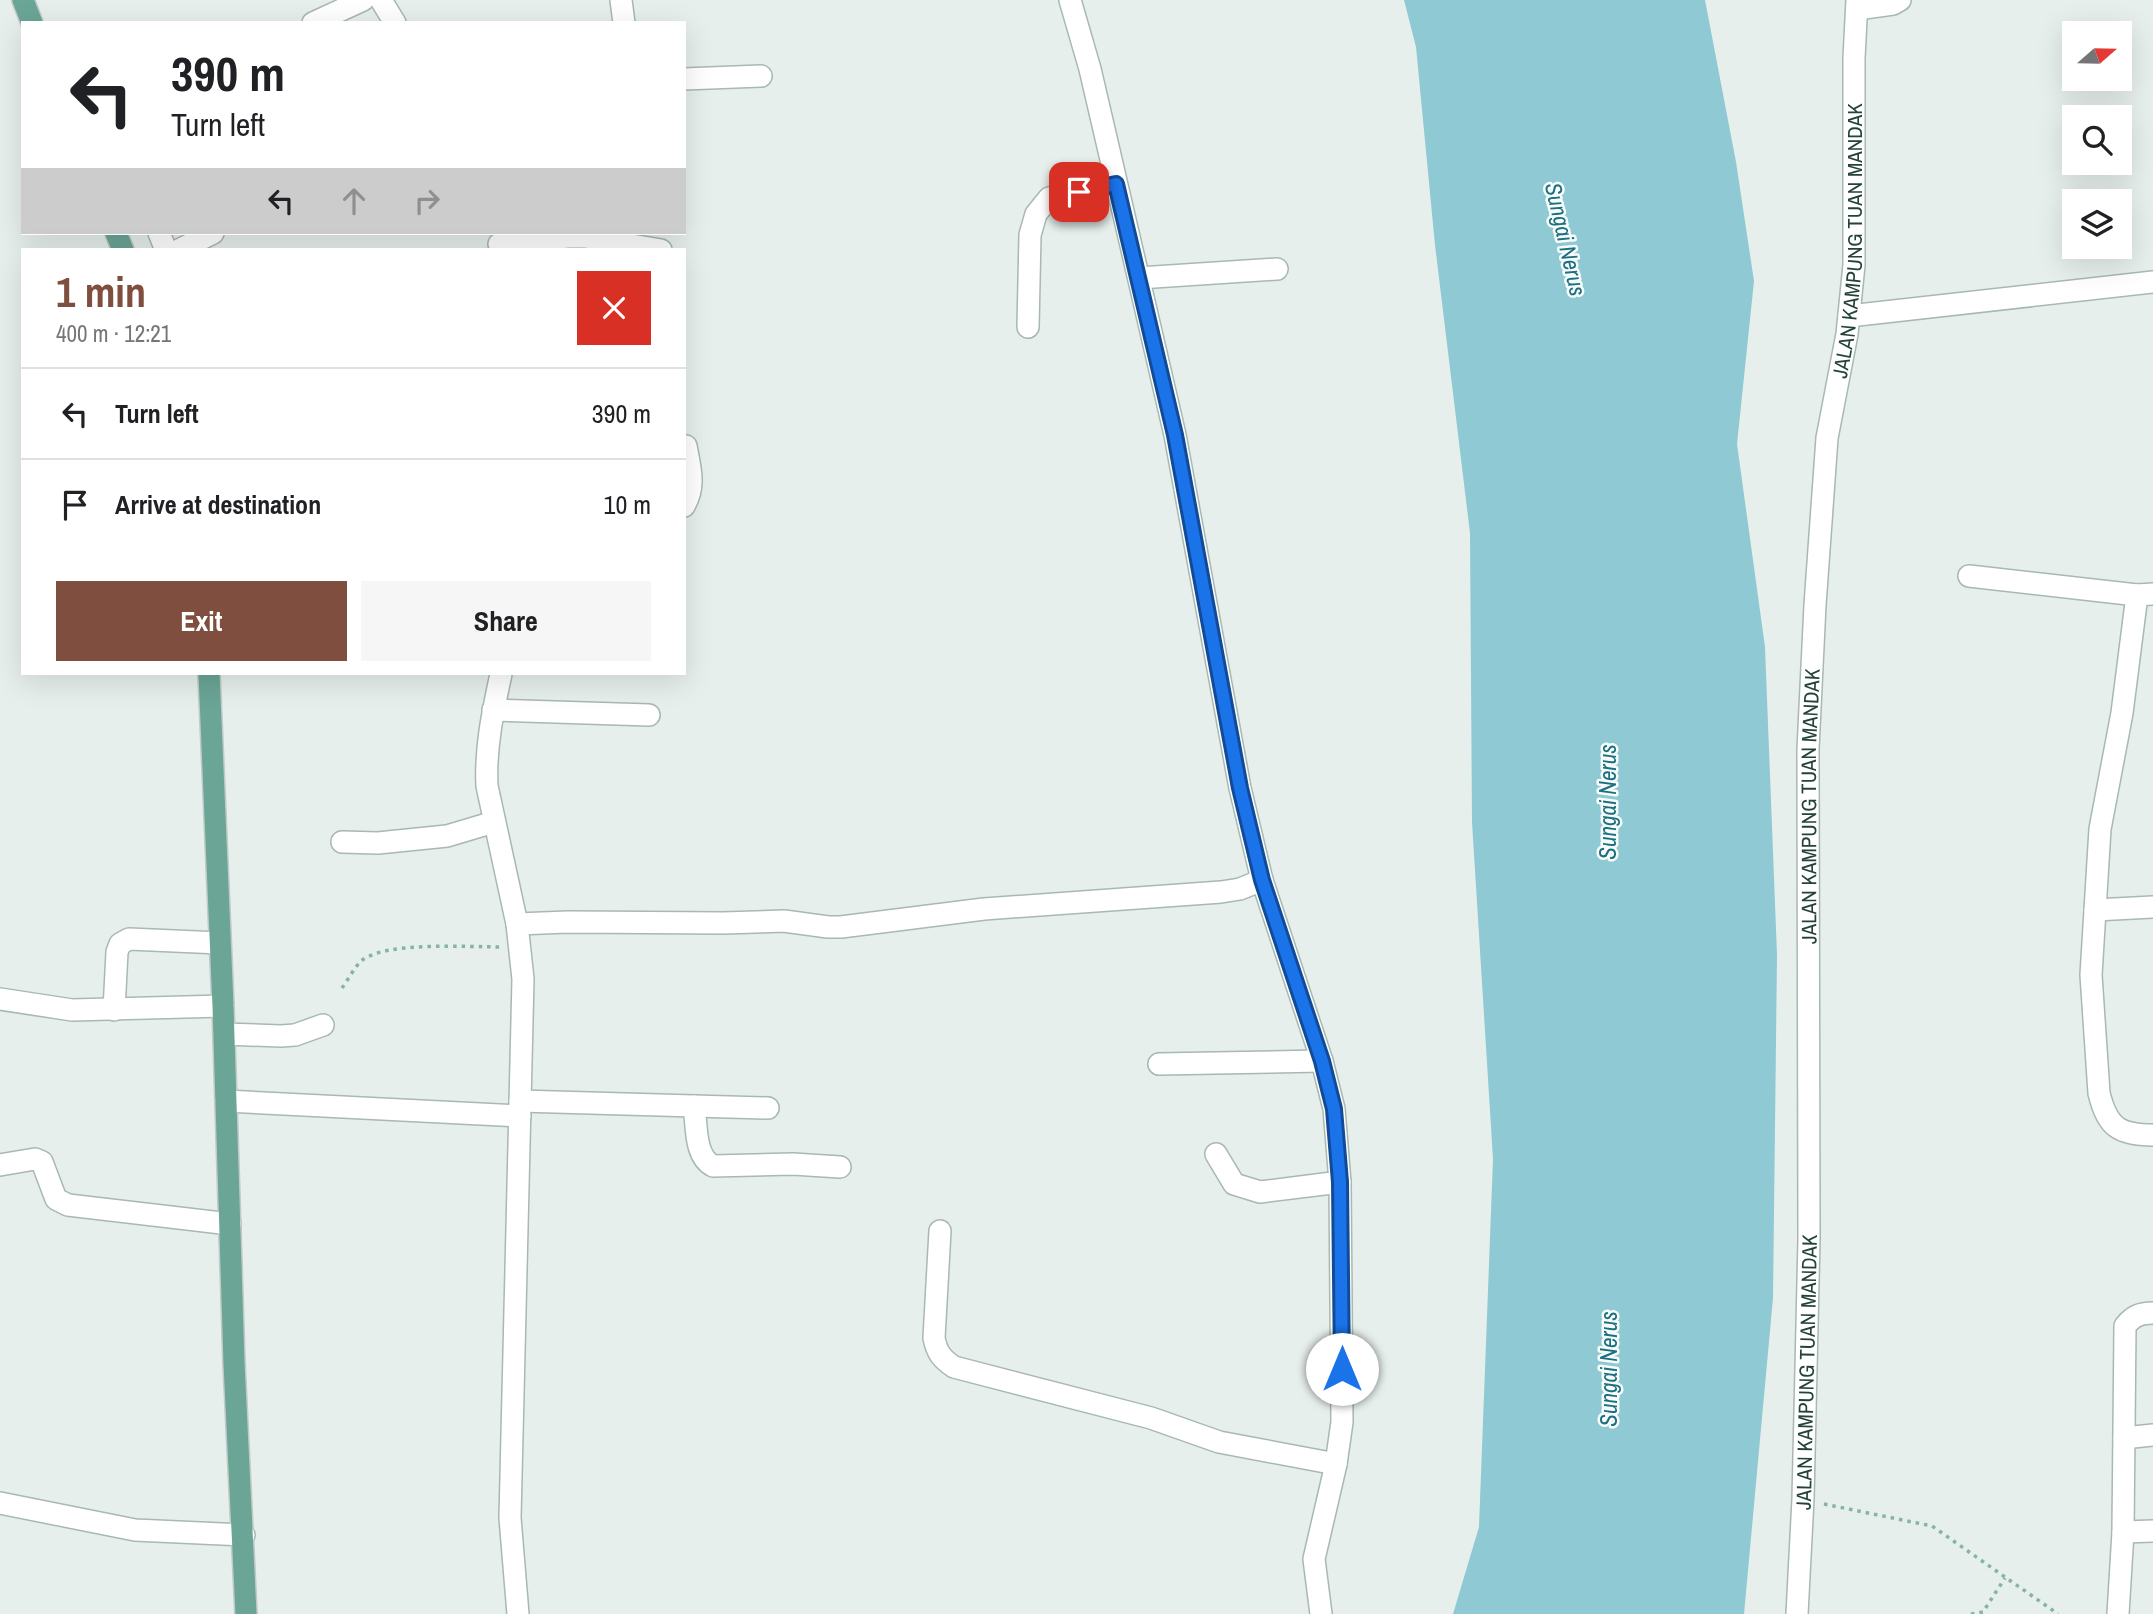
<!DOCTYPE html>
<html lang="en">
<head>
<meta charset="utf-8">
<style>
  body { margin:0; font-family:"Archivo Narrow",sans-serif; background:#f6f6f6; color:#202124; height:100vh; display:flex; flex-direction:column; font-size:26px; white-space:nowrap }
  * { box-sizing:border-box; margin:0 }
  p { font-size:23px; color:#757577 }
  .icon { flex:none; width:38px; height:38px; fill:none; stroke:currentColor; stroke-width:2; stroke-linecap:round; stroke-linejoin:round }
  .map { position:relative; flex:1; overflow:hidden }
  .drawer { position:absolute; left:21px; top:248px; width:665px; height:427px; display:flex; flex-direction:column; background:#fff; border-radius:0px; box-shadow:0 7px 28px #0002 }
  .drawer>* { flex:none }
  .guide { position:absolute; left:21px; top:21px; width:665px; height:214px; border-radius:0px; box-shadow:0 7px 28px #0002; background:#fff; color:#202124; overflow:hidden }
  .needle { width:46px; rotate:70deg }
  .fabs { position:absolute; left:2062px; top:21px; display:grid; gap:14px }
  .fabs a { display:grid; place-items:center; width:70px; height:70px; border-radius:0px; background:#fff; box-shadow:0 7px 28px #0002; font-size:35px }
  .pin { position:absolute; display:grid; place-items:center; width:60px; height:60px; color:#fff; margin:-30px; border-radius:14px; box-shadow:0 4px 10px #0006 }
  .me { position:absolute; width:77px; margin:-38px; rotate:0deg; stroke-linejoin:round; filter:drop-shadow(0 0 5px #0008) }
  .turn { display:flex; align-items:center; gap:24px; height:147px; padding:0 35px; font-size:32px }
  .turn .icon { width:91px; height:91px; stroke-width:2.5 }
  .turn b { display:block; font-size:49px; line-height:60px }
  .lanes { display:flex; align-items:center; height:66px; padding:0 35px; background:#0003; justify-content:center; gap:35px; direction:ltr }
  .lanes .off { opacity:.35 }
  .round { display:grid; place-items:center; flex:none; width:74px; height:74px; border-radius:0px; background:#f6f6f6 }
  .summary { display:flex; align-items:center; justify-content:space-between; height:119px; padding:0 35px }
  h1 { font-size:42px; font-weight:700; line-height:52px; color:#7f4e3f }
  .primary-button { display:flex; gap:14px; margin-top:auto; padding:14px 35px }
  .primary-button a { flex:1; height:80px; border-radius:0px; background:#7f4e3f; color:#fff; font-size:28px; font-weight:700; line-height:80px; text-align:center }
  .primary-button a+a { background:#f6f6f6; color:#202124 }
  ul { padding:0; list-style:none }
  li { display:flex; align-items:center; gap:21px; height:91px; padding:0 35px; border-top:2px solid #e0e0e0 }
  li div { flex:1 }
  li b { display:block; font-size:26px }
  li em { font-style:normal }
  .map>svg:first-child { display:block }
  .water { fill:#8ec9d4 }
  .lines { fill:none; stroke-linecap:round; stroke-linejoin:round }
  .minor-casing { stroke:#a8b8b2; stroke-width:24 }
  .major-casing { stroke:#c2cac8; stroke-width:24 }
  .path { stroke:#86b3a5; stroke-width:3.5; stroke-dasharray:3.5 5; stroke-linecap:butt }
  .minor { stroke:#fff; stroke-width:21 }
  .major { stroke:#6aa596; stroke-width:21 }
  .route-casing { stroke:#114b97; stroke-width:18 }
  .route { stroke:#1a73e8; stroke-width:12 }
  .labels { text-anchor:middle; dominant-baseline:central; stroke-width:5; stroke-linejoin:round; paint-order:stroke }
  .street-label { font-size:21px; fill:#24423a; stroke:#f7fbf9 }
  .water-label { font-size:23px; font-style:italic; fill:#1c6f80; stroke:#f7fbf9 }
</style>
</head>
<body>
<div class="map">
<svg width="2153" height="1614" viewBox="0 0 2153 1614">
  <rect width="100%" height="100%" fill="#e6efeb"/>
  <polygon class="water" points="1404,0 1705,0 1736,162 1754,281 1737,444 1765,647 1777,955 1773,1298 1744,1614 1453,1614 1479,1527 1493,1159 1472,822 1470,533 1435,245 1416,47"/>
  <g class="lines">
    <defs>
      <g id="minor">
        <polyline points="381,0 395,23"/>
        <polyline points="621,0 624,23"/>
        <polyline points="1070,0 1090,69 1175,435 1240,788 1262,880 1322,1061 1334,1109 1340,1182 1342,1422 1336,1464 1314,1559 1321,1614"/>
        <polyline points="1857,9 1893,4 1900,0"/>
        <polyline points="313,23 363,0"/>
        <polyline points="684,79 761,76"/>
        <polyline points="159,233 166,250"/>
        <polyline points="499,244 568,237 585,237 661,250"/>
        <polyline points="179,250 213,233"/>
        <polyline points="1139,278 1277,269"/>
        <polyline points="1849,316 2153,282"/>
        <polyline points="1028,327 1030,235 1036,214 1049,198 1116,184"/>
        <path d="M684 506C696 486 690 468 686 446"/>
        <polyline points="1969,576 2137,595"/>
        <path d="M2153 594 2137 595 2122 713 2100 829 2091 975 2099 1093C2107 1127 2119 1135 2153 1135"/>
        <path d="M501 674C493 711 485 748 487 786L517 924 523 979 510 1518 518 1614"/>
        <polyline points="493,710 649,715"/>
        <polyline points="342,842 378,843 447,836 494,822"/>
        <polyline points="2095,910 2153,907"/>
        <polyline points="517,924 568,922 723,923 784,921 828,927 841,927 984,909 1221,892 1240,889 1262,880"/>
        <polyline points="0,999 72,1010 223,1006"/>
        <polyline points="114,1010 117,952 120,944 129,939 220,943"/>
        <polyline points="224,1034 281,1036 295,1035 323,1025"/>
        <polyline points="1159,1064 1322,1061"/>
        <polyline points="226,1101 520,1116"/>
        <polyline points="520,1101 768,1108"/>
        <path d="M694 1106C697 1125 694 1156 713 1166L793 1164 840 1167"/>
        <polyline points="1216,1154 1234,1184 1260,1192 1340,1182"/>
        <polyline points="0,1165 35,1159 42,1162 56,1199 68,1205 230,1224"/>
        <path d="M940 1231 934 1338C937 1353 942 1359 954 1367L1151 1418 1219 1442 1336 1464"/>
        <polyline points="2124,1438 2153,1435"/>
        <polyline points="0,1503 135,1530 244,1535"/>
        <polyline points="2123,1532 2153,1531"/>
        <path id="s1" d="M1797 1614 1803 1499 1809 1239 1808 749 1815 605 1827 438 1847 334 1854 265V58L1857 0"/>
        <path d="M2118 1614 2123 1532 2125 1326C2133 1316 2140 1313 2153 1313"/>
      </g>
      <g id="major">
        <polyline points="23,0 32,23"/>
        <polyline points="116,233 123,250"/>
        <polyline points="209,674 223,1006 234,1363 246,1614"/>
      </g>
    </defs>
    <use href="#minor" class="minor-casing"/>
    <use href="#major" class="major-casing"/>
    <g class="path">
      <path d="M342 988C348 980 354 968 361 961 385 941 468 947 501 947"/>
      <polyline points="1824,1504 1932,1526 2058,1614"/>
      <polyline points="1971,1614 1983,1612 2005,1578"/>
    </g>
    <use href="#minor" class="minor"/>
    <use href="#major" class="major"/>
  </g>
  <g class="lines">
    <defs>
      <polyline id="route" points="1079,192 1116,184 1175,435 1240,788 1262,880 1322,1061 1334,1109 1340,1182 1342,1369"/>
    </defs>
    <use href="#route" class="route-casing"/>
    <use href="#route" class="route"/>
  </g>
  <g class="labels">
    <g class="street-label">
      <text stroke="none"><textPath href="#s1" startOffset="1376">JALAN KAMPUNG TUAN MANDAK</textPath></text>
      <text stroke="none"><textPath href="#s1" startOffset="808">JALAN KAMPUNG TUAN MANDAK</textPath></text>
      <text stroke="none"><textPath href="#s1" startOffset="242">JALAN KAMPUNG TUAN MANDAK</textPath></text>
    </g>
    <g class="water-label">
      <text transform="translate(1566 239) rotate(77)">Sungai Nerus</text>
      <text transform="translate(1607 802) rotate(-90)">Sungai Nerus</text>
      <text transform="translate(1608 1369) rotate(-90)">Sungai Nerus</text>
    </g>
  </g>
</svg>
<div class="fabs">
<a><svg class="needle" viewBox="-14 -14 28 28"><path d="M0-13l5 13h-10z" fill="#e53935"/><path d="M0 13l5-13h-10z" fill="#757577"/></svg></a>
<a><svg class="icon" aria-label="search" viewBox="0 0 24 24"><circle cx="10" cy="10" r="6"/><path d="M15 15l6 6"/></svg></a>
<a><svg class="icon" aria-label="layers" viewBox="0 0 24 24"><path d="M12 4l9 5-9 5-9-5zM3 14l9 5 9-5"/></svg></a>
</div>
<div class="pin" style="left:1079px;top:192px;background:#d93025"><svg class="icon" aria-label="arrive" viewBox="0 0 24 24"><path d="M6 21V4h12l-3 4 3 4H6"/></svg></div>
<svg class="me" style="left:1342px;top:1369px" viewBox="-20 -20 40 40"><circle r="19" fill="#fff"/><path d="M0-13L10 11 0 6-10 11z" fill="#1a73e8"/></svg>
<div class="guide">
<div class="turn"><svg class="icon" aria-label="left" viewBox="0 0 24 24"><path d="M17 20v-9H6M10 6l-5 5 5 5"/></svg><div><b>390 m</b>Turn left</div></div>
<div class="lanes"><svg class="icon" aria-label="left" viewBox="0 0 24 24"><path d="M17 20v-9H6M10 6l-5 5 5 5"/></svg><svg class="icon off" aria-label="ahead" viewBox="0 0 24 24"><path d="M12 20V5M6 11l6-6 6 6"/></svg><svg class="icon off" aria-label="right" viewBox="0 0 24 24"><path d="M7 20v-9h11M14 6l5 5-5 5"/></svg></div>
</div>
<section class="drawer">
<div class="summary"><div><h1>1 min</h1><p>400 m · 12:21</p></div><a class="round" style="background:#d93025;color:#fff"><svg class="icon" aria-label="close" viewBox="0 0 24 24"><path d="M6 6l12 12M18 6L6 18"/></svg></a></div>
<ul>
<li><svg class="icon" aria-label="left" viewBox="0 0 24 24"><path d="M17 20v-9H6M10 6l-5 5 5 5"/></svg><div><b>Turn left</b></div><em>390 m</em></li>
<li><svg class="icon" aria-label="arrive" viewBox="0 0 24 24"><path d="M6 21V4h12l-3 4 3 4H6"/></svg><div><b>Arrive at destination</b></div><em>10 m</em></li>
</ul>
<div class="primary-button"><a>Exit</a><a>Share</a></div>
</section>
</div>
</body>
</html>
